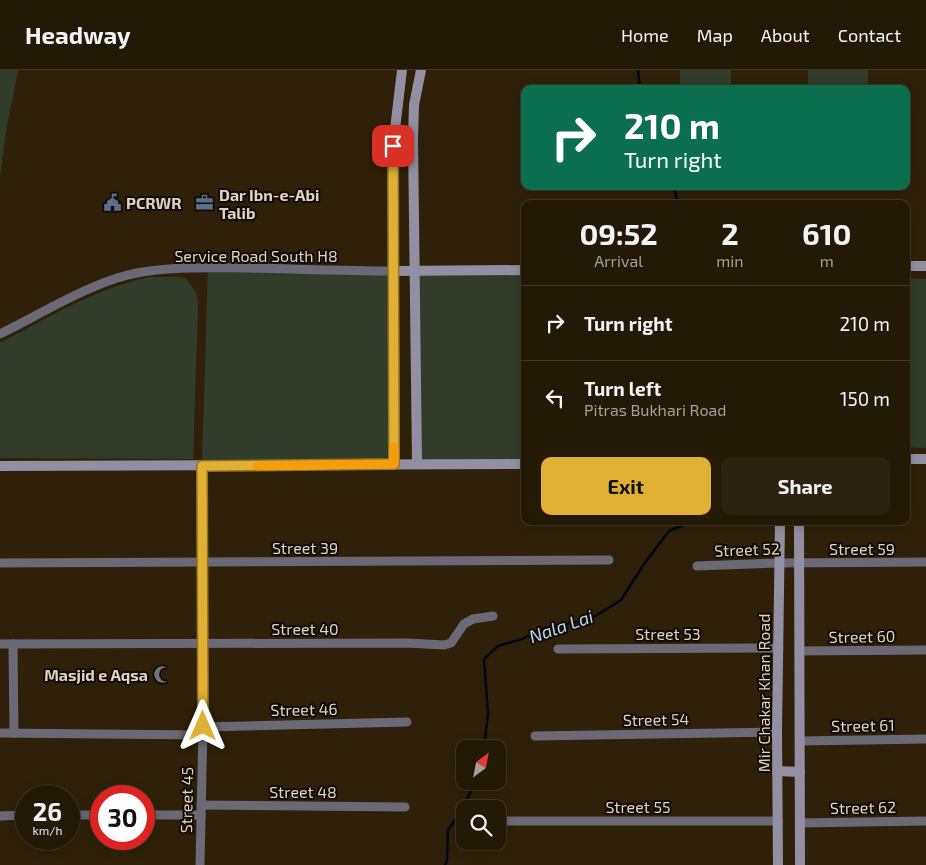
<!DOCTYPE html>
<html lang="en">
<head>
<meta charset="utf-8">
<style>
  body { margin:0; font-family:"Exo 2",sans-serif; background:#2b2211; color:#f1f3f6; height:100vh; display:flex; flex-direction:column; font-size:19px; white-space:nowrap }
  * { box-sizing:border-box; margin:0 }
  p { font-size:16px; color:#a3a09b }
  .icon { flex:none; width:28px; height:28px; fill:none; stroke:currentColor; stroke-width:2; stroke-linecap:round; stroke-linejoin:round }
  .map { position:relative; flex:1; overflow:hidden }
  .side { position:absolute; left:521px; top:130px; width:389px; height:325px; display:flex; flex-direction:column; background:#231907; border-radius:10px; box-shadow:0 2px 12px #0003,0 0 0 1px #403828 }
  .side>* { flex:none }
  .banner { position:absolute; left:521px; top:15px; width:389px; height:105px; border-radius:10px; box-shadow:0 2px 12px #0003,0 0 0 1px #403828; background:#0b6e4f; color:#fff; overflow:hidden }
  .needle { width:32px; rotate:32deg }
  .buttons { position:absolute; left:456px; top:670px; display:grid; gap:10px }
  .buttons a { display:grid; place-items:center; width:50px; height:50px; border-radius:10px; background:#231907; box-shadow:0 2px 12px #0003,0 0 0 1px #403828; font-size:25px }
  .speed { position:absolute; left:15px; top:715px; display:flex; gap:10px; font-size:25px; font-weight:700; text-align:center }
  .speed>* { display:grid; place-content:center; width:65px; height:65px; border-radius:50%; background:#231907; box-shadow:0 2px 12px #0003,0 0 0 1px #403828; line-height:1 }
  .speed small { font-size:12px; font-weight:400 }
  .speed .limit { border:8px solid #d22; background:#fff; color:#111 }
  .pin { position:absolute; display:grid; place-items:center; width:42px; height:42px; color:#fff; margin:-21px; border-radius:10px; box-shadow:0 2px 8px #0006 }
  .me { position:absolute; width:55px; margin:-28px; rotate:0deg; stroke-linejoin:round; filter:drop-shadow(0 0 4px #0008) }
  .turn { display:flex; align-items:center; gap:18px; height:105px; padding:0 20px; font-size:22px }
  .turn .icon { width:65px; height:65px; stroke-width:2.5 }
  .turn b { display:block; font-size:35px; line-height:42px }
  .eta { display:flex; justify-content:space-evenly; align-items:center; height:85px; text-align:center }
  .eta b { font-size:30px; font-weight:700; line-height:35px }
  .cta { display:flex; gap:10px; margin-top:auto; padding:10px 20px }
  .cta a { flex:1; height:58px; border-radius:10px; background:#e0b034; color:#111; font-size:20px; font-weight:700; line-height:58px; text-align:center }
  .cta a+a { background:#2b2211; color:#f1f3f6 }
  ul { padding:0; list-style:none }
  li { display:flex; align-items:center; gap:15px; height:75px; padding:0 20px; border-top:1px solid #403828 }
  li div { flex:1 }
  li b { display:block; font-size:19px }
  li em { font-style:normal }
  header { display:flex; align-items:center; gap:30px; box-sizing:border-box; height:70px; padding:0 25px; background:#231907; border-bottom:1px solid #403828 }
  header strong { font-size:24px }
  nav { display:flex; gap:28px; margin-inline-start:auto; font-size:18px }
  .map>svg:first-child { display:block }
  .green { fill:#313d2a }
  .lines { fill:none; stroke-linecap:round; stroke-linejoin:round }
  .stream { stroke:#01091a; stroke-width:2.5 }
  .street { stroke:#6a6975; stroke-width:9 }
  .secondary { stroke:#928fa3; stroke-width:10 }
  .route-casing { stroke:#927222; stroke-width:12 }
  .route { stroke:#e0b034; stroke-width:9 }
  .slow { stroke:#f59e0b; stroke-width:9 }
  .labels { text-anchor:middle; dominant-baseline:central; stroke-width:4; stroke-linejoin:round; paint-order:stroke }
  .poi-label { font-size:16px; font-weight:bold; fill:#ddd4c6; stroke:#120c04; text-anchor:start }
  .street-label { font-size:16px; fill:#ddd4c6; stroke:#120c04 }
  .water-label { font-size:18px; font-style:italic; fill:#bcd7fa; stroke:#120c04 }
</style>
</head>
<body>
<header>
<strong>Headway</strong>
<nav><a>Home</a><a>Map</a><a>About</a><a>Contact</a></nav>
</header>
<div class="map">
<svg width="926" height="795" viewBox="0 0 926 795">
  <rect width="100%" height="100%" fill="#2f2109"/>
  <g class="green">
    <polygon points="0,0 18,0 6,61 0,107"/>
    <rect x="680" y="0" width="51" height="19"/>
    <rect x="808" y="0" width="60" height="19"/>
    <polygon points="208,198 395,201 395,394 202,396"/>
    <polygon points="525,200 525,394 417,393 416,201"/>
    <path d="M150 207H176L185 208 196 222 198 236 193 389 0 388V273C48 248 96 218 150 207Z"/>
    <polygon points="906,209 926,209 926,378 906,377"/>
  </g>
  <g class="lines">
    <g class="stream">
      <polyline points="638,0 640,19"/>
      <polyline points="674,116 678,134"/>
      <polyline points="484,679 488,644 484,589 498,576 522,569 544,558 589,550 621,530 644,494 669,461 693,451"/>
      <polyline points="445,795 447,791 448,760 463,739 475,711"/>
    </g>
    <g class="street">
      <path d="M0 264C39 245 75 222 117 208 156 195 208 198 250 198 298 199 346 201 395 201"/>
      <polyline points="0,493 609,490"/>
      <polyline points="697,496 779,493 926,492"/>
      <polyline points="0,574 407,573 444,575 451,573 464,554 473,549 493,546"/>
      <polyline points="13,574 14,663"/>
      <polyline points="558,579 779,578"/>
      <polyline points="799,581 926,580"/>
      <polyline points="203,657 407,652"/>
      <polyline points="0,663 202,665"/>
      <polyline points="535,666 777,662"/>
      <polyline points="800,671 926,669"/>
      <polyline points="201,735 405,737"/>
      <polyline points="69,745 101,745"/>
      <polyline points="144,745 201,745"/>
      <polyline points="0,746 26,745"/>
      <polyline points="498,751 778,751"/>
      <polyline points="800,753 926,751"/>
      <polyline points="200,795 203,657 202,396"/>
    </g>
    <g class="secondary">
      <polyline points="906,196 926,196"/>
      <polyline points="395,201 525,200"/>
      <polyline points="906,389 926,389"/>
      <polyline points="417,393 413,69 414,35 421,0"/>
      <polyline points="395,394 393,76 402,0"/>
      <polyline points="0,396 525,394"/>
      <polyline points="799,451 800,795"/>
      <polyline points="777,701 800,702"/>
      <polyline points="778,795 777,662 780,451"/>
    </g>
  </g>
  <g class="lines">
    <defs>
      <polyline id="route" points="203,656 202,396 394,394 393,76"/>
    </defs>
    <use href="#route" class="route-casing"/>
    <use href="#route" class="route"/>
    <polyline class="slow" points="257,396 394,394 394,377"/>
  </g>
  <defs>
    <symbol id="civic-bare" viewBox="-9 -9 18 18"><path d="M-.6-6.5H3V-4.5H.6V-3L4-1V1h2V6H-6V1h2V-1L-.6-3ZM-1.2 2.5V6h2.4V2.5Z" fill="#5c6f8a" stroke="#120c04" stroke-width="2.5" paint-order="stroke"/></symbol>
    <symbol id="office-bare" viewBox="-9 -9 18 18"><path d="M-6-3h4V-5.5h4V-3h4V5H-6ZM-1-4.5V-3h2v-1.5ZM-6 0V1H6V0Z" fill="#5c6f8a" stroke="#120c04" stroke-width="2.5" paint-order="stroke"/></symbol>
    <symbol id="mosque-bare" viewBox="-9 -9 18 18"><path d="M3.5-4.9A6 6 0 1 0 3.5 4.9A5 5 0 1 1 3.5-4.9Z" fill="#6b7280" stroke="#120c04" stroke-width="2.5" paint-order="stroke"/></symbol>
  </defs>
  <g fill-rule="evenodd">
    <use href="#civic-bare" x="100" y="120" width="25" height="25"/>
    <use href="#office-bare" x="192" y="120" width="25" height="25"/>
    <use href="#mosque-bare" x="150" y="592" width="25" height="25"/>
  </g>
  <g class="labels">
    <g class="poi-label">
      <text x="219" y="124">Dar Ibn-e-Abi<tspan x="219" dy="18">Talib</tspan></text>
      <text x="126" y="132">PCRWR</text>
      <text x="148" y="604" text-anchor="end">Masjid e Aqsa</text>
    </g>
    <g class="street-label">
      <text x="256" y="185">Service Road South H8</text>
      <text x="305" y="477">Street 39</text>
      <text x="862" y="478">Street 59</text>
      <text transform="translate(747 479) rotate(-2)">Street 52</text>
      <text x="305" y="558">Street 40</text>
      <text x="668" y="563">Street 53</text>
      <text transform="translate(862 566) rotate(-1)">Street 60</text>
      <text transform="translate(763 623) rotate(-90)">Mir Chakar Khan Road</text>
      <text transform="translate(304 639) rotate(-1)">Street 46</text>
      <text transform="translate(656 649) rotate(-1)">Street 54</text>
      <text transform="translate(863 655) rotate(-1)">Street 61</text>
      <text x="303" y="721">Street 48</text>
      <text transform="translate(186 730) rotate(-89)">Street 45</text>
      <text x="638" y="736">Street 55</text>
      <text transform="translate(863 737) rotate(-1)">Street 62</text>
    </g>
    <g class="water-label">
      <text transform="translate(561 556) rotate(-19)">Nala Lai</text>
    </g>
  </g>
</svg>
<div class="buttons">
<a><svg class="needle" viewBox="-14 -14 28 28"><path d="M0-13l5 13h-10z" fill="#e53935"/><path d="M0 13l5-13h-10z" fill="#a3a09b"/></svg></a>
<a><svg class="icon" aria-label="search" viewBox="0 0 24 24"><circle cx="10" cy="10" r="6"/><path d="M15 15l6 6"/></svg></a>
</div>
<div class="speed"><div>26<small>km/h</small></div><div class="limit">30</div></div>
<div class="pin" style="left:393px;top:76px;background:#d93025"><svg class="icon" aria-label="arrive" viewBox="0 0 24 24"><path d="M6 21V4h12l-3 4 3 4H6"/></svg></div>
<svg class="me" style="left:203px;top:656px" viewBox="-20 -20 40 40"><path d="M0-17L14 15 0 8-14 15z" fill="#e0b034" stroke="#fff" stroke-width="4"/></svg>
<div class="banner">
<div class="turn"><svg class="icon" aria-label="right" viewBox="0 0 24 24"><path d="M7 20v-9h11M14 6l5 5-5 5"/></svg><div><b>210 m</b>Turn right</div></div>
</div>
<section class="side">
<div class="eta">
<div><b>09:52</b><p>Arrival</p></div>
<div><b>2</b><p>min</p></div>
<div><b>610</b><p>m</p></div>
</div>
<ul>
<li><svg class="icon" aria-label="right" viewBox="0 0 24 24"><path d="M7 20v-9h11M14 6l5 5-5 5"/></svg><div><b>Turn right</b></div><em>210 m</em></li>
<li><svg class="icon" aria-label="left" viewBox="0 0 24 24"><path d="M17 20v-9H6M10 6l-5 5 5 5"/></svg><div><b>Turn left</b><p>Pitras Bukhari Road</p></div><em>150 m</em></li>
</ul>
<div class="cta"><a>Exit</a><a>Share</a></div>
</section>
</div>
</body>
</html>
